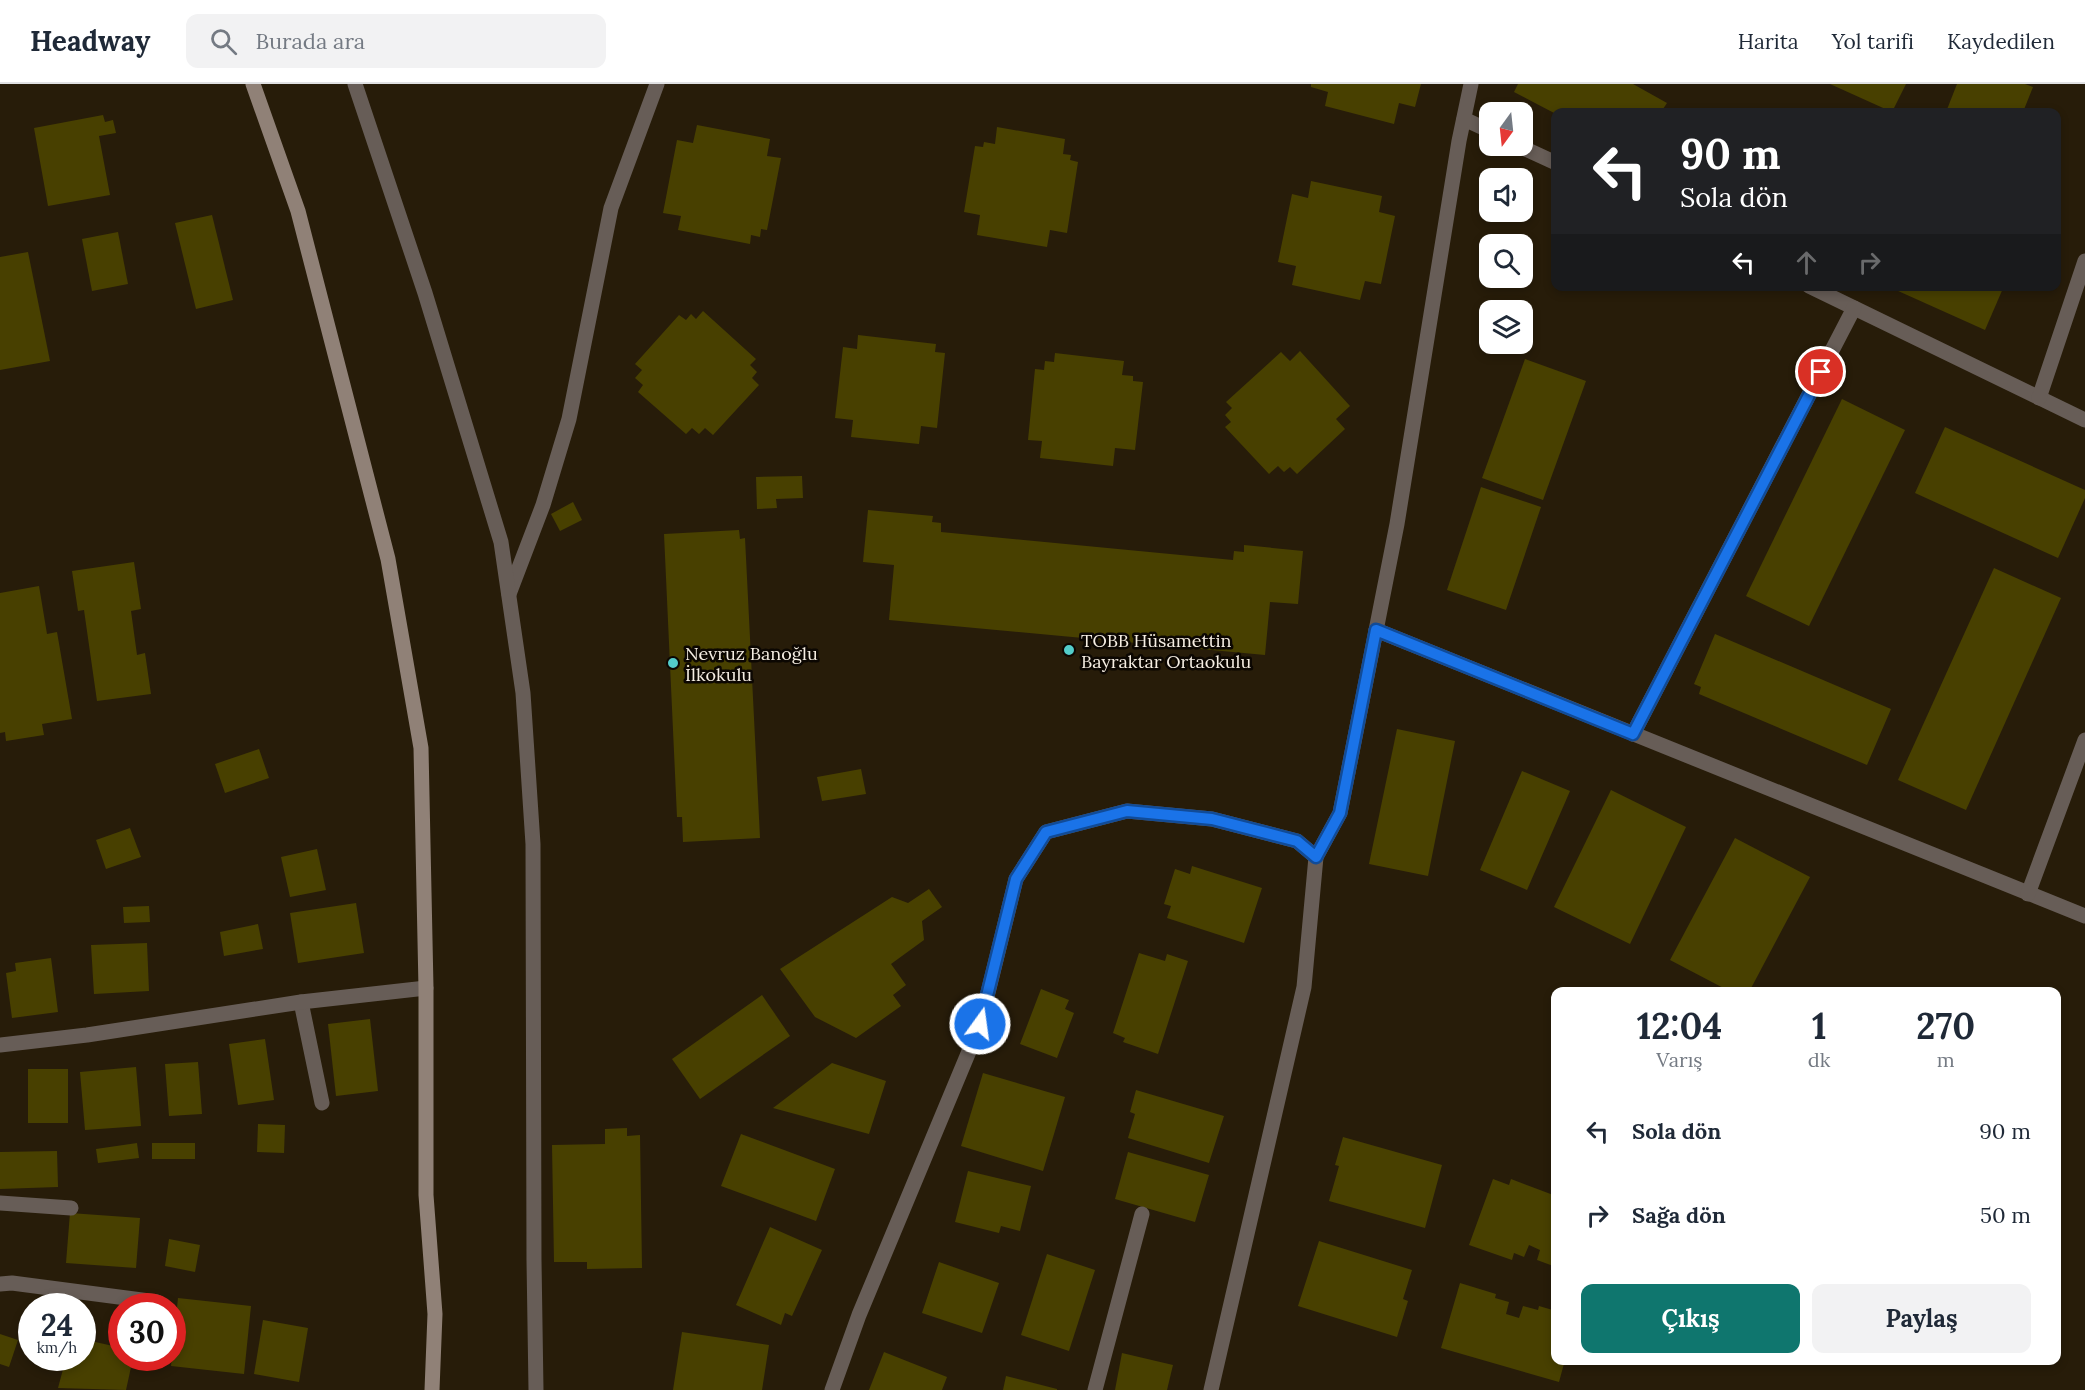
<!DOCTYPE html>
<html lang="tr">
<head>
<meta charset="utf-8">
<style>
  body { margin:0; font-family:Lora,serif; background:#f2f2f3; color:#1f2937; height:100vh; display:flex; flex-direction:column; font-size:22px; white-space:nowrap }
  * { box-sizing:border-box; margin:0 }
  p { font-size:20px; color:#747a83 }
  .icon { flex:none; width:33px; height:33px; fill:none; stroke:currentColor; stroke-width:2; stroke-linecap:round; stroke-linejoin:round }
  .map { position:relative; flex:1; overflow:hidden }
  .panel { position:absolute; left:1551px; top:903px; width:510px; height:378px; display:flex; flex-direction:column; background:#fff; border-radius:12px; box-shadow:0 3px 9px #0003 }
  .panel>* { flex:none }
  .guide { position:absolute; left:1551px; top:24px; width:510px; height:183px; border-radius:12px; box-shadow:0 3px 9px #0003; background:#202124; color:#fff; overflow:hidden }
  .needle { width:39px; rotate:195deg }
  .controls { position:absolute; left:1479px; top:18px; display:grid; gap:12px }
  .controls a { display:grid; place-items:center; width:54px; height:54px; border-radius:12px; background:#fff; box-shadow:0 3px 9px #0003; font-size:30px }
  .speed { position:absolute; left:18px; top:1209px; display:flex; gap:12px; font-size:30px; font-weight:700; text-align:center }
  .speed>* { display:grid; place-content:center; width:78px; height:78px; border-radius:50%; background:#fff; box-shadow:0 3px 9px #0003; line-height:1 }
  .speed small { font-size:15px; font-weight:400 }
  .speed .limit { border:9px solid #d22; background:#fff; color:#111 }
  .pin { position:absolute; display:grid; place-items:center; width:51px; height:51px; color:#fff; margin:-26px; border:3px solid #fff; border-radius:50%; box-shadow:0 2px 6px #0007 }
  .me { position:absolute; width:66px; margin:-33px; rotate:14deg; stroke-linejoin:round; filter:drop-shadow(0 0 4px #0008) }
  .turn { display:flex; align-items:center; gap:21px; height:126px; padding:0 30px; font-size:27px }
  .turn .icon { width:78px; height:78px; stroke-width:2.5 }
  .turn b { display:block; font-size:42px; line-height:51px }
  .lanes { display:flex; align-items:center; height:57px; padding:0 30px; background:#0003; justify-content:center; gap:30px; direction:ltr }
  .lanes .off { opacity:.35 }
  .eta { display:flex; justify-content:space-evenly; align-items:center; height:102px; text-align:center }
  .eta b { font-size:36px; font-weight:700; line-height:42px }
  .action { display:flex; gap:12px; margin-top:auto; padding:12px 30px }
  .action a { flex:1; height:69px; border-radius:12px; background:#0f766e; color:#fff; font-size:24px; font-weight:700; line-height:69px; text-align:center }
  .action a+a { background:#f2f2f3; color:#1f2937 }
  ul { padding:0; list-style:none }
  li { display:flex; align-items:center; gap:18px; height:84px; padding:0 30px }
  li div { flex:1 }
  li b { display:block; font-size:22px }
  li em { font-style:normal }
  header { display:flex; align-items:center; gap:36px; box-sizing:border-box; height:84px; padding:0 30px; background:#fff; border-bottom:2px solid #e0e1e3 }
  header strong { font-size:28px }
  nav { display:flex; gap:33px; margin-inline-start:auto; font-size:21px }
  .search { width:420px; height:54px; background:#f2f2f3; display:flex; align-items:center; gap:15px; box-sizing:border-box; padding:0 21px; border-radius:12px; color:#747a83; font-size:22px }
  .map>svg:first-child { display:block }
  .building { fill:#484000 }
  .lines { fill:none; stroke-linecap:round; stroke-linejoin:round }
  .minor { stroke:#675d57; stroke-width:15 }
  .tertiary { stroke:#675d57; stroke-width:15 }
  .secondary { stroke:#908177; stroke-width:15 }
  .route-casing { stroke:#114b97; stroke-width:15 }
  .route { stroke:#1a73e8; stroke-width:10 }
  .poi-dot { fill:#53cdca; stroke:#0c0702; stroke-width:2 }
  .labels { text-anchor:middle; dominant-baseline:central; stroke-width:5; stroke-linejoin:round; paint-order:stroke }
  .poi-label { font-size:18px; fill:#f6eee3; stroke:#0c0702; text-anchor:start }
</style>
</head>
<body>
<header>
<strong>Headway</strong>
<div class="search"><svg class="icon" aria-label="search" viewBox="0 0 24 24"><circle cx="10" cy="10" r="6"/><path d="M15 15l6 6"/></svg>Burada ara</div>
<nav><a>Harita</a><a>Yol tarifi</a><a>Kaydedilen</a></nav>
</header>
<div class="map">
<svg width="2085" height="1306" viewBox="0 0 2085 1306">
  <rect width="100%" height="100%" fill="#271c09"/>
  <g class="building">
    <polygon points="1311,0 1421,0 1415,23 1399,19 1394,40 1325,22 1328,8 1311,3"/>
    <polygon points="1518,0 1633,0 1667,19 1661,28 1556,28 1556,30 1514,8"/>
    <polygon points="1830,0 1906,0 1892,28"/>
    <polygon points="1957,0 2025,0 2033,3 2023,28 1946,28"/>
    <polygon points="103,31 105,38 113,36 116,49 99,52 110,111 48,122 34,44"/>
    <polygon points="697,41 770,55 767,72 781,74 767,146 761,145 760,153 751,151 750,160 678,146 681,132 663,129 677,56 693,59"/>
    <polygon points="997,43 1065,55 1063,70 1071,71 1070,76 1078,78 1067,149 1050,146 1047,163 977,151 980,131 964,128 975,62 983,63 984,58 995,60"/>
    <polygon points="1311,97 1382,112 1379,128 1395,132 1381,200 1365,197 1360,216 1292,201 1296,182 1278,178 1292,110 1308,114"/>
    <polygon points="212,131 233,216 196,225 175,139"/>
    <polygon points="118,148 128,200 92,207 82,155"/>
    <polygon points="28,168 50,277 0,286 0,173"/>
    <polygon points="1887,202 2004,202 1985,246"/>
    <polygon points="703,227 756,275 750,281 757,288 752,294 759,301 713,351 705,344 699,350 692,344 686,350 638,308 643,301 635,294 642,286 635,280 679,231 686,236 691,230 696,235"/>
    <polygon points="858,251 936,260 935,268 945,269 937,344 921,342 919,360 851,353 853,336 835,334 843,263 857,265"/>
    <polygon points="1300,267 1350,322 1336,335 1345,345 1297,390 1290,383 1284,388 1278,382 1269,390 1225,343 1231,338 1225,331 1232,324 1226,318 1281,268 1290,277"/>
    <polygon points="1055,269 1124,277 1122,291 1133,292 1133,297 1143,298 1135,366 1115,364 1113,382 1040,374 1042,357 1028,356 1035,285 1044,286 1045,277 1054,278"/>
    <polygon points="1525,275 1586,297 1543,416 1482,394"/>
    <polygon points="1842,315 1905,346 1809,542 1746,512"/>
    <polygon points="1945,343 2085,406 2085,414 2058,474 1915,409"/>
    <polygon points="802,392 803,414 776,415 777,424 757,425 756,393"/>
    <polygon points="1481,403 1541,423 1506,526 1447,506"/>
    <polygon points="573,418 582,436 560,447 551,430"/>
    <polygon points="868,426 933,432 932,438 941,439 941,448 1233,476 1234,467 1244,468 1244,461 1303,467 1298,520 1270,518 1265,571 889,536 894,481 863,478"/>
    <polygon points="739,446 740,455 745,454 760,754 683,758 682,733 677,733 664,450"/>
    <polygon points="134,478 141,525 131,527 137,571 145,569 151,610 97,617 84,526 78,527 72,487"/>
    <polygon points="1994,484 2061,514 1966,726 1898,696"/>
    <polygon points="39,502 47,550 57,548 72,635 42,640 44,651 6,657 5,648 0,649 0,509"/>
    <polygon points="1715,550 1891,625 1867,681 1699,610 1701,603 1694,600"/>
    <polygon points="1397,645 1455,657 1428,792 1369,780"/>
    <polygon points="259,665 269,694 225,709 215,680"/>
    <polygon points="861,685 866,710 822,717 817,693"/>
    <polygon points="1522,687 1570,707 1527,806 1480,786"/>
    <polygon points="1611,706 1686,743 1630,860 1554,823"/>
    <polygon points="130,744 141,773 106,785 96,756"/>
    <polygon points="1735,754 1810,793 1749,908 1731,908 1670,876"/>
    <polygon points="317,765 326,806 290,813 281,773"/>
    <polygon points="1192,782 1262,804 1244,859 1167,834 1171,822 1164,820 1175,785 1190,790"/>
    <polygon points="929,805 942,823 922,837 924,856 891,880 906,901 893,911 901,922 856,954 815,933 780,885 892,813 908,819"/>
    <polygon points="356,819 364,869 298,879 290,829"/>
    <polygon points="149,822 150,838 124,839 123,823"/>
    <polygon points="258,840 263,865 224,872 220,848"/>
    <polygon points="147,859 149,907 94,910 91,861"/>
    <polygon points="1139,869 1165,877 1167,870 1188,877 1158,970 1123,958 1125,954 1113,949"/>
    <polygon points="51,874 58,928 12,934 6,889 16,887 15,879"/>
    <polygon points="1041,905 1069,916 1065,925 1074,929 1057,974 1020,960"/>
    <polygon points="762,911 790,952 700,1015 672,975"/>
    <polygon points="370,935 378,1007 336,1012 328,940"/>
    <polygon points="265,955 274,1016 238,1021 229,960"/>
    <polygon points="198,978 202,1030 169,1032 165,980"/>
    <polygon points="832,979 886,997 869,1050 773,1024"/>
    <polygon points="136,983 141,1042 85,1046 80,988"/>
    <rect x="28" y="985" width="40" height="54"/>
    <polygon points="983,989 1065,1013 1043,1087 961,1062"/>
    <polygon points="1136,1006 1224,1032 1209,1079 1128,1054 1135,1030 1130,1028"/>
    <polygon points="258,1040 285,1041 284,1069 257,1068"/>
    <polygon points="627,1044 627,1052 640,1051 642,1184 587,1185 587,1178 554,1178 552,1061 605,1060 605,1045"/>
    <polygon points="741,1050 835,1085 816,1137 721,1102"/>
    <polygon points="1343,1053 1442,1081 1425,1144 1329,1117 1339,1082 1335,1081"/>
    <polygon points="137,1059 139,1074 98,1079 96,1065"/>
    <rect x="152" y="1059" width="43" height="16"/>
    <polygon points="57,1067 58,1103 0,1105 0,1068"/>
    <polygon points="1128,1068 1209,1091 1195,1138 1115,1115"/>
    <polygon points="968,1087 1031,1102 1020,1147 1001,1142 999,1149 955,1138"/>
    <polygon points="1493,1095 1509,1101 1511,1095 1556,1112 1556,1183 1537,1176 1540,1166 1529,1161 1524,1173 1514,1169 1512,1176 1469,1161"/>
    <polygon points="70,1129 140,1134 136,1184 66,1179"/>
    <polygon points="770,1143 822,1166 792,1232 785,1229 781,1241 736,1221"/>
    <polygon points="169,1155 200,1161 195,1188 165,1182"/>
    <polygon points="1319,1157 1412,1186 1403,1215 1408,1217 1397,1253 1298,1222"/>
    <polygon points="1047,1170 1095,1186 1069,1267 1021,1251"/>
    <polygon points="939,1178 999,1199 982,1249 922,1229"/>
    <polygon points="1460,1199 1496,1210 1495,1214 1509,1218 1506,1230 1519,1234 1523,1222 1538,1226 1539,1222 1556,1227 1556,1276 1565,1276 1559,1298 1441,1264"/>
    <polygon points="178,1214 251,1222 244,1290 171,1282"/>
    <polygon points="263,1236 308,1244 299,1298 254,1290"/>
    <polygon points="682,1248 769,1261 762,1306 673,1306"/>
    <polygon points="0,1250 18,1256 9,1283 0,1280"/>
    <polygon points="82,1255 122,1264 122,1274 133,1274 126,1306 58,1304 66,1274 82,1274"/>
    <polygon points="884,1268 947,1293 942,1306 869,1306"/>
    <polygon points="1122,1269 1173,1281 1167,1306 1115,1306"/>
    <polygon points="1006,1292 1057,1305 1057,1306 1003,1306"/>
  </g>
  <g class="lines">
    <g class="minor">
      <polyline points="1464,35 1490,47"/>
      <polyline points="1519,62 1556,79"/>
      <polyline points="1809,202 2085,336"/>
      <polyline points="2039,314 2085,177"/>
      <polyline points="509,510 543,421 569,335 611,124 657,0"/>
      <polyline points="1376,546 2085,832"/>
      <polyline points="1633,650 1854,224"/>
      <polyline points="1316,773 1340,729 1397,440 1459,57 1471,0"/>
      <polyline points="2028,810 2085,656"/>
      <polyline points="301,918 322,1019"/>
      <polyline points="0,961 87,951 301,918 426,904"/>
      <polyline points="0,1119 71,1124"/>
      <polyline points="0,1200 12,1199 157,1218"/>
      <polyline points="832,1306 859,1231 980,941 1016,795 1046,748 1127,727 1212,735 1297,757 1316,773 1304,903 1211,1306"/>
      <polyline points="1095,1306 1142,1130"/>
    </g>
    <polyline class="tertiary" points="355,0 425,209 501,458 523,609 533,760 534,1176 536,1306"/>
    <polyline class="secondary" points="253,0 298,127 388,475 421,664 426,904 426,1111 435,1230 432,1306"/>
  </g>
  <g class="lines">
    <defs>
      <polyline id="route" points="980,940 1016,795 1046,748 1127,727 1212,735 1297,757 1316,773 1340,729 1376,546 1633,650 1821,288"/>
    </defs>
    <use href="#route" class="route-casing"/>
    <use href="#route" class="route"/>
  </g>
  <g class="poi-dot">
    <circle cx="1069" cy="566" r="6"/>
    <circle cx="673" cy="579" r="6"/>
  </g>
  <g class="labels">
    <g class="poi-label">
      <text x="1081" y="556">TOBB Hüsamettin<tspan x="1081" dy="21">Bayraktar Ortaokulu</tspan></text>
      <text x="685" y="569">Nevruz Banoğlu<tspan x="685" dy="21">İlkokulu</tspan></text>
    </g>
  </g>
</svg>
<div class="controls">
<a><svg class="needle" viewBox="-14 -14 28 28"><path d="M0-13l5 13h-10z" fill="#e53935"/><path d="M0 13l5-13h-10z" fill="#747a83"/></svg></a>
<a><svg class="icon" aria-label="sound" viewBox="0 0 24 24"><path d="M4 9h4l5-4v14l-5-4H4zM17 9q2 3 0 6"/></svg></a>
<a><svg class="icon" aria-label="search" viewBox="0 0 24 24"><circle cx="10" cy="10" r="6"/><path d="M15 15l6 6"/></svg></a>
<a><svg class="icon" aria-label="layers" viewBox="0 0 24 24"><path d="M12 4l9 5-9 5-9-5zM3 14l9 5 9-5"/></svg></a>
</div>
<div class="speed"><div>24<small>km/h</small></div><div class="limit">30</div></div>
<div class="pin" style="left:1821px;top:288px;background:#d93025"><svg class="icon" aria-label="arrive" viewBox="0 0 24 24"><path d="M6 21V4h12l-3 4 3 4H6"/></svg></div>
<svg class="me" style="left:980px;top:940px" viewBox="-20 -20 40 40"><circle r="17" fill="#1a73e8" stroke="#fff" stroke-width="3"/><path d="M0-11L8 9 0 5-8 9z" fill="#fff"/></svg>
<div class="guide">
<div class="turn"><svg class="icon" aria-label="left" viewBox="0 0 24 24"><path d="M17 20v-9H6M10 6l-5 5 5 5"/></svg><div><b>90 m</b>Sola dön</div></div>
<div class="lanes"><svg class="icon" aria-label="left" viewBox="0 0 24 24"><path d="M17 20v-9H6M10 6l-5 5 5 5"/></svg><svg class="icon off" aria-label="ahead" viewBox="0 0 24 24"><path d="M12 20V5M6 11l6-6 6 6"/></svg><svg class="icon off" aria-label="right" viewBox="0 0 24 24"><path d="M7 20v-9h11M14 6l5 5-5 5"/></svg></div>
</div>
<section class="panel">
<div class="eta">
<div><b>12:04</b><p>Varış</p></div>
<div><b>1</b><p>dk</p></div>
<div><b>270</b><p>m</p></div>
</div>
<ul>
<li><svg class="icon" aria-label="left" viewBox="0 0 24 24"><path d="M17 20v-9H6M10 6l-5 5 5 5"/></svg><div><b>Sola dön</b></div><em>90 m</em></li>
<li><svg class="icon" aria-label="right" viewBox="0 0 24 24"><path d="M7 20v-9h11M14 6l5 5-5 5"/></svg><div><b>Sağa dön</b></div><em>50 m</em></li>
</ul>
<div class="action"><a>Çıkış</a><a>Paylaş</a></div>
</section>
</div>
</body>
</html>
